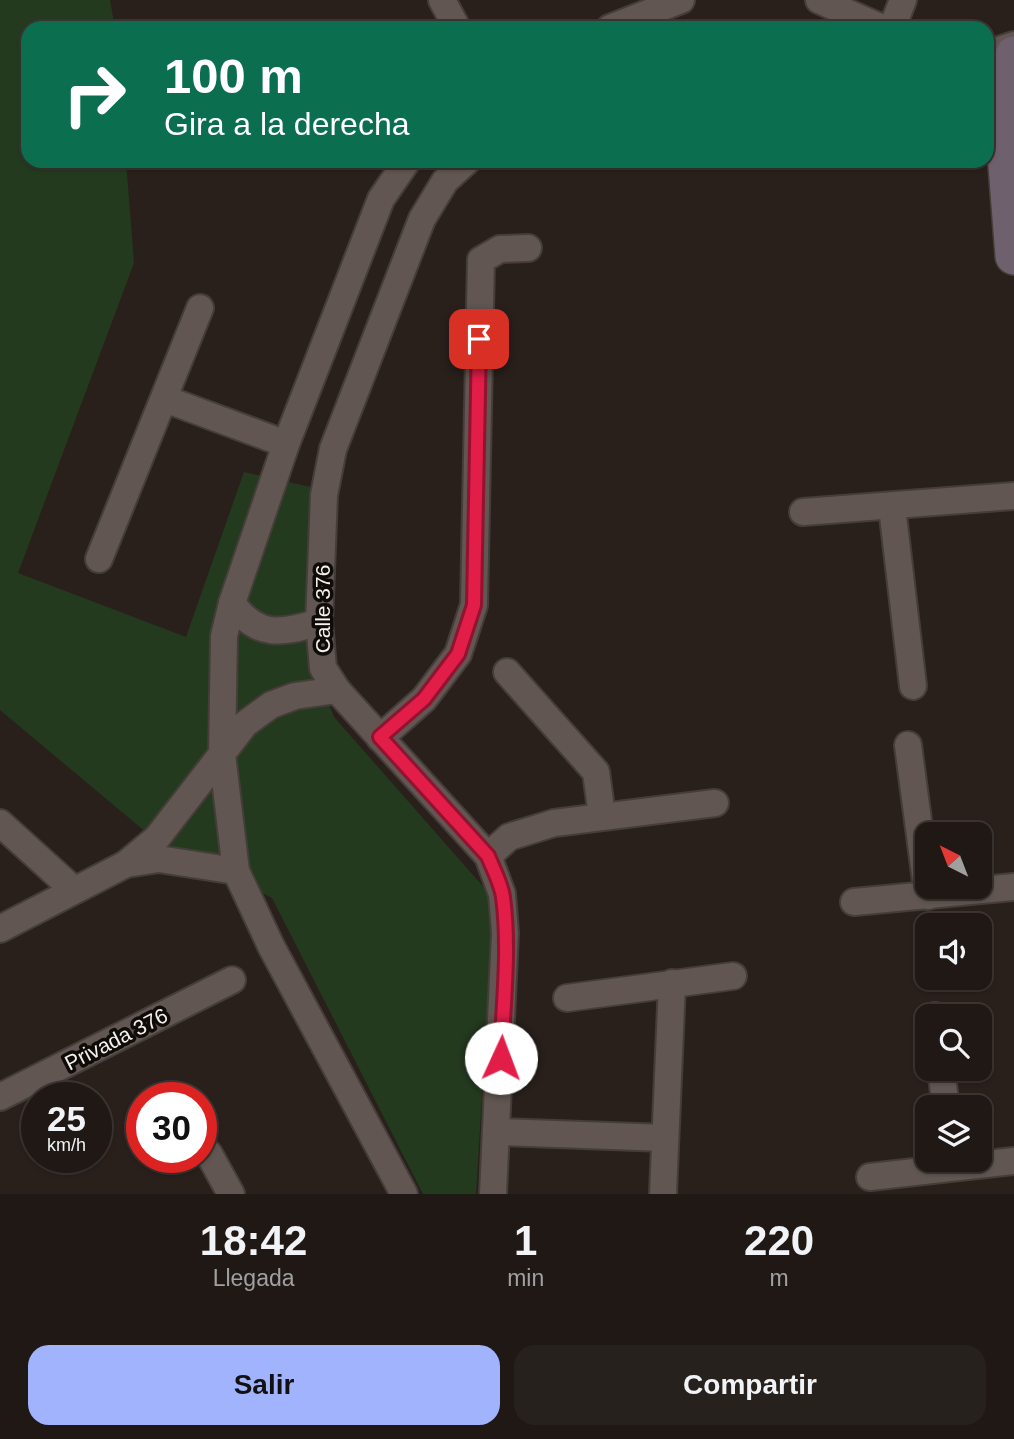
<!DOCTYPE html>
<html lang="es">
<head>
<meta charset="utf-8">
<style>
  body { margin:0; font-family:Arial,sans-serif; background:#27211e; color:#f1f3f6; height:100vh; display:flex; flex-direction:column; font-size:26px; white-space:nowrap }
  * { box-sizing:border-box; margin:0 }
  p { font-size:23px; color:#a1a0a0 }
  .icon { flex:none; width:38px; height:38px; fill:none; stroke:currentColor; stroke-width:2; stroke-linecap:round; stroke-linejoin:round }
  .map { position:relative; height:1194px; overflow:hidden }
  .details { display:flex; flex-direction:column; background:#1f1815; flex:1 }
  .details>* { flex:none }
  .guide { position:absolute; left:21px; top:21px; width:973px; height:147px; border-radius:21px; box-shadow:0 2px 5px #0004,0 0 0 2px #3c3734; background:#0b6e4f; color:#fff; overflow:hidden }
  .needle { width:46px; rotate:318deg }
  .controls { position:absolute; left:915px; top:822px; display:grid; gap:14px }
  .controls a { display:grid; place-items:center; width:77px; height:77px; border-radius:14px; background:#1f1815; box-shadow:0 2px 5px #0004,0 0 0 2px #3c3734; font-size:35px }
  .speed { position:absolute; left:21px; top:1082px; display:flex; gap:14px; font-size:35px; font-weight:700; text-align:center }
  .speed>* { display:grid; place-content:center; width:91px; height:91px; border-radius:50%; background:#1f1815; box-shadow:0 2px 5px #0004,0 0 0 2px #3c3734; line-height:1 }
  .speed small { font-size:18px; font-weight:400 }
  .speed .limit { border:10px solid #d22; background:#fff; color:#111 }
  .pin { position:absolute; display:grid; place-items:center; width:60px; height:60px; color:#fff; margin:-30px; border-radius:14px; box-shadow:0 4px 10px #0006 }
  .me { position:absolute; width:77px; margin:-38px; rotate:2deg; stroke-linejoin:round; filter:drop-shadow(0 0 5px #0008) }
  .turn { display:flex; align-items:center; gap:24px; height:147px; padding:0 28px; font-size:32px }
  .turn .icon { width:91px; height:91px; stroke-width:2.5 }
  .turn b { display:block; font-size:49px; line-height:60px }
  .eta { display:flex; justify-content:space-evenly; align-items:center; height:119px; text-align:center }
  .eta b { font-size:42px; font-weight:700; line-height:49px }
  .primary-button { display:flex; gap:14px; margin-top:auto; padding:14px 28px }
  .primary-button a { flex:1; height:80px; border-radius:21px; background:#a1b3fd; color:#111; font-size:28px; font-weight:700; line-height:80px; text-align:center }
  .primary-button a+a { background:#27211e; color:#f1f3f6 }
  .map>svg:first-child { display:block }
  .green { fill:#243a1f }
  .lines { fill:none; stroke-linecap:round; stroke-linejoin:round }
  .minor-casing { stroke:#443d39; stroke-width:30 }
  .secondary-casing { stroke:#443d39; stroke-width:40 }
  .minor { stroke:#615651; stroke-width:26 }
  .secondary { stroke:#6f606e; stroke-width:37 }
  .route-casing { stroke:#92132f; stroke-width:18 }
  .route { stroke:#e11d48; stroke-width:12 }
  .labels { text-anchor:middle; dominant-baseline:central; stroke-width:7; stroke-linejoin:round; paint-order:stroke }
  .street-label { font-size:21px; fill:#f7f1ed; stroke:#0f0b09 }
</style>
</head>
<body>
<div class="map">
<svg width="1014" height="1194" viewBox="0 0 1014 1194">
  <rect width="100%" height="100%" fill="#29201c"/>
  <polygon class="green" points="0,0 110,0 115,28 28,28 28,161 126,161 134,263 18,573 186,637 244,472 324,490 310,658 334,717 494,899 476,1194 423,1194 272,898 147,833 0,710"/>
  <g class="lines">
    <defs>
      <g id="minor">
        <polyline points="442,0 457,28"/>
        <polyline points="819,0 882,28"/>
        <polyline points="610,28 681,0"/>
        <polyline points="892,28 903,0"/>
        <polyline points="987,54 1014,45"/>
        <polyline points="467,161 445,181 422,219 333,449 324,495 319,622 323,668 337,690 488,856 502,894 505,933 493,1194"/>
        <polyline points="165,399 286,444"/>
        <polyline points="892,507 913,686"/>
        <polyline points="803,512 1014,496"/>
        <polyline points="99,559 200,308"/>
        <path d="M232 603C257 638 281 634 319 622"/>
        <polyline points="507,672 596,772 602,816"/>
        <polyline points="380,738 424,699 458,654 474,605 481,260 500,249 528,248"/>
        <polyline points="908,745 928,896"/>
        <polyline points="0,823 74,890"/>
        <polyline points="488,856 509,837 554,823 715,803"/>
        <polyline points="126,864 159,859 236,871"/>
        <polyline points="854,902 1014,887"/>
        <polyline points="0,929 126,864 157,838 245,724 271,705 295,696 337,690"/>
        <polyline points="567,998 733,976"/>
        <polyline points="935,1016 935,1017"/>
        <polyline points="941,1069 946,1108"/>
        <polyline points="0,1097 232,980"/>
        <polyline points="498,1132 665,1138"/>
        <polyline points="209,1154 231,1194"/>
        <polyline points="870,1177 1014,1161"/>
        <polyline points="404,1194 271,946 236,871 222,754 224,636 232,603 286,444 381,199 407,161"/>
        <polyline points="663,1194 672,983"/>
      </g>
      <polyline id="secondary" points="1014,55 1004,127 1014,256"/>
    </defs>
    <use href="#minor" class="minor-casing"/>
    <use href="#secondary" class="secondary-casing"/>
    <use href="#minor" class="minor"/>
    <use href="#secondary" class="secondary"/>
  </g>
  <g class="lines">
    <defs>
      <path id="route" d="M479 339 474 605 458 654 424 699 380 737 488 856C493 869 501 883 503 897 510 949 503 1006 501 1058"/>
    </defs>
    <use href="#route" class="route-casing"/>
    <use href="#route" class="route"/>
  </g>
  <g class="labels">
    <g class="street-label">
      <text transform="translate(322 609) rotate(-90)">Calle 376</text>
      <text transform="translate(116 1039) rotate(-27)">Privada 376</text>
    </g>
  </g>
</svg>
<div class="controls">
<a><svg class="needle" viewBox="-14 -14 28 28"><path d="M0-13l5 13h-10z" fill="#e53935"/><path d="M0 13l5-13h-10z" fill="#a1a0a0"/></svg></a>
<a><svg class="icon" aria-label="sound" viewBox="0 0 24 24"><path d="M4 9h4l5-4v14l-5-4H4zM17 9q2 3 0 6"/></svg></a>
<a><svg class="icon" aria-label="search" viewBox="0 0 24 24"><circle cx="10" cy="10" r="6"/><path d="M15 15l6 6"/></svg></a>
<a><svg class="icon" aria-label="layers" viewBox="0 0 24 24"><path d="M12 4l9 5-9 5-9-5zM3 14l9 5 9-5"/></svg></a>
</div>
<div class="speed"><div>25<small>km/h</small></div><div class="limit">30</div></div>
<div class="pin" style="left:479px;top:339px;background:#d93025"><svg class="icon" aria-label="arrive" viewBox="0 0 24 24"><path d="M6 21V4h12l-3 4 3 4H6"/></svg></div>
<svg class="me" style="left:501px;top:1058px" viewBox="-20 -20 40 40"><circle r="19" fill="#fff"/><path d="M0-13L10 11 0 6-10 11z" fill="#e11d48"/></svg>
<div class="guide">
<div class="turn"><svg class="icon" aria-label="right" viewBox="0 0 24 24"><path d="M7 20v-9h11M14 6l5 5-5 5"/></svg><div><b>100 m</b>Gira a la derecha</div></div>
</div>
</div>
<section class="details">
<div class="eta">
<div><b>18:42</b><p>Llegada</p></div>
<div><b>1</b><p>min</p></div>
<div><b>220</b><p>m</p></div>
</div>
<div class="primary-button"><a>Salir</a><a>Compartir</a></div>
</section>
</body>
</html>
